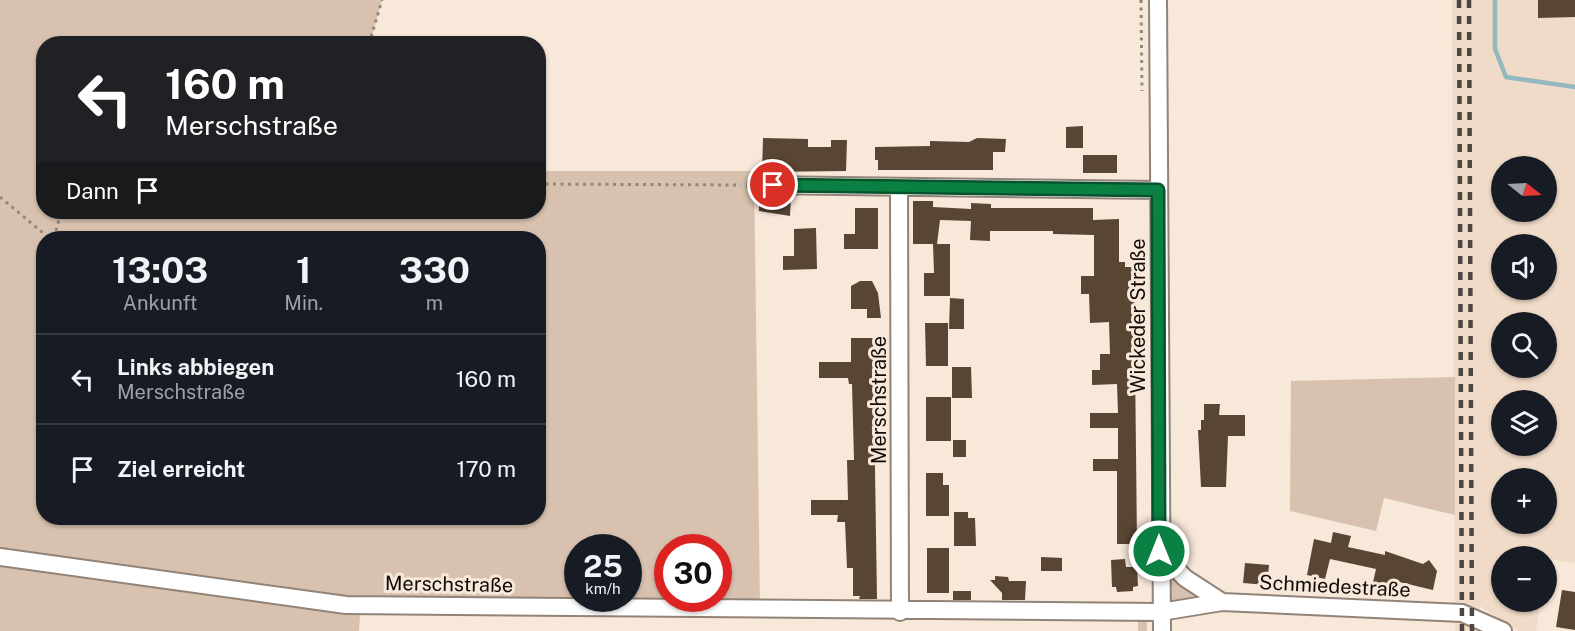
<!DOCTYPE html>
<html lang="de">
<head>
<meta charset="utf-8">
<style>
	:root { --surface:#171b24; --page:#20242c; --text:#f1f3f6; --muted:#9ea1a6; --line:#363941 }
	body { margin:0; font-family:"Public Sans",sans-serif; background:var(--page); color:var(--text); height:100vh; display:flex; flex-direction:column; font-size:22px; white-space:nowrap }
	* { box-sizing:border-box; margin:0 }
	p { font-size:20px; color:var(--muted) }
	.icon { flex:none; width:33px; height:33px; fill:none; stroke:currentColor; stroke-width:2; stroke-linecap:round; stroke-linejoin:round }
	.map { position:relative; flex:1; overflow:hidden }
	.sheet { position:absolute; left:36px; top:231px; width:510px; height:294px; display:flex; flex-direction:column; background:var(--surface); border-radius:24px; box-shadow:0 2px 4px #0004 }
	.sheet>* { flex:none }
	.hud { position:absolute; left:36px; top:36px; width:510px; height:183px; border-radius:24px; box-shadow:0 2px 4px #0004; background:#202124; color:#fff; overflow:hidden }
	.needle { width:39px; rotate:108deg }
	.fabs { position:absolute; left:1491px; top:156px; display:grid; gap:12px }
	.fabs a { display:grid; place-items:center; width:66px; height:66px; border-radius:50%; background:var(--surface); box-shadow:0 2px 4px #0004; font-size:30px }
	.speed { position:absolute; left:564px; top:534px; display:flex; gap:12px; font-size:30px; font-weight:700; text-align:center }
	.speed>* { display:grid; place-content:center; width:78px; height:78px; border-radius:50%; background:var(--surface); box-shadow:0 2px 4px #0004; line-height:1 }
	.speed small { font-size:15px; font-weight:400 }
	.speed .limit { border:9px solid #d22; background:#fff; color:#111 }
	.pin { position:absolute; display:grid; place-items:center; width:51px; height:51px; color:#fff; margin:-26px; border:3px solid #fff; border-radius:50%; box-shadow:0 2px 6px #0007 }
	.me { position:absolute; width:66px; margin:-33px; rotate:0deg; stroke-linejoin:round; filter:drop-shadow(0 0 4px #0008) }
	.turn { display:flex; align-items:center; gap:21px; height:126px; padding:0 30px; font-size:27px }
	.turn .icon { width:78px; height:78px; stroke-width:2.5 }
	.turn b { display:block; font-size:42px; line-height:51px }
	.then { display:flex; align-items:center; height:57px; padding:0 30px; background:#0003; gap:12px; font-size:22px }
	.eta { display:flex; justify-content:space-evenly; align-items:center; height:102px; text-align:center }
	.eta b { font-size:36px; font-weight:700; line-height:42px }
	ul { padding:0; list-style:none }
	li { display:flex; align-items:center; gap:18px; height:90px; padding:0 30px; border-top:2px solid var(--line) }
	li div { flex:1 }
	li b { display:block; font-size:22px }
	li em { font-style:normal }
	.map>svg:first-child { display:block }
	.built { fill:#f0dbc8; fill-rule:evenodd }
	.green { fill:#d8c2af; fill-rule:evenodd }
	.lines { fill:none; stroke-linecap:round; stroke-linejoin:round }
	.stream { stroke:#94b8c0; stroke-width:4.5 }
	.building { fill:#594533 }
	.minor-casing { stroke:#918377; stroke-width:20 }
	.path { stroke:#92877d; stroke-width:3; stroke-dasharray:3 4.5; stroke-linecap:butt }
	.minor { stroke:#fff; stroke-width:16 }
	.rail { stroke:#4e4640; stroke-width:4.5; stroke-dasharray:8 8; stroke-linecap:butt }
	.route-casing { stroke:#07532c; stroke-width:15 }
	.route { stroke:#0b8043; stroke-width:10 }
	.labels { text-anchor:middle; dominant-baseline:central; stroke-width:6; stroke-linejoin:round; paint-order:stroke }
	.street-label { font-size:20px; fill:#100b07; stroke:#f8e8da }
</style>
</head>
<body>
<div class="map">
<svg width="1575" height="631" viewBox="0 0 1575 631">
	<rect width="100%" height="100%" fill="#f8e8da"/>
	<path class="built" d="M 1452,0 L 1575,0 L 1575,563 L 1550,559 L 1547,575 L 1546,556 L 1502,556 L 1502,602 L 1541,602 L 1536,631 L 1518,631 L 1480,606 L 1479,631 L 1455,631 ZM 1502,166 L 1546,166 L 1546,212 L 1502,212 ZM 1502,244 L 1546,244 L 1546,290 L 1502,290 ZM 1502,322 L 1546,322 L 1546,368 L 1502,368 ZM 1502,400 L 1546,400 L 1546,446 L 1502,446 ZM 1502,478 L 1546,478 L 1546,524 L 1502,524 Z"/>
	<path class="green" d="M 0,0 L 382,0 L 370,43 L 44,44 L 44,212 L 538,212 L 539,171 L 754,171 L 760,605 L 1147,605 L 1147,631 L 1138,631 L 1138,620 L 515,613 L 360,615 L 359,631 L 0,631 ZM 44,238 L 538,238 L 538,518 L 44,518 ZM 578,548 L 628,548 L 628,598 L 578,598 ZM 668,548 L 718,548 L 718,598 L 668,598 Z
		M 1455,377 L 1455,515 L 1384,498 L 1376,531 L 1290,511 L 1291,381 Z
		M 1167,567 L 1203,599 L 1172,603 L 1168,598 Z"/>
	<g class="lines">
		<path class="stream" d="M 1495,0 L 1495,49 L 1506,77 L 1575,87"/>
	</g>
	<path class="building" d="M 1538,0 L 1575,0 L 1575,17 L 1538,18 Z
		M 1083,126 L 1083,148 L 1066,148 L 1066,127 Z
		M 763,138 L 808,139 L 808,147 L 831,147 L 831,140 L 847,140 L 846,171 L 762,172 Z
		M 977,138 L 1006,139 L 1005,152 L 993,152 L 993,170 L 878,170 L 878,160 L 875,160 L 875,147 L 930,146 L 930,141 L 969,142 Z
		M 1083,155 L 1117,155 L 1117,173 L 1083,173 Z
		M 759,196 L 791,196 L 790,216 L 759,211 Z
		M 913,201 L 933,201 L 933,207 L 971,209 L 971,203 L 991,204 L 991,208 L 1093,208 L 1093,220 L 1119,219 L 1119,262 L 1125,262 L 1125,267 L 1134,267 L 1137,544 L 1117,544 L 1117,471 L 1093,471 L 1093,459 L 1118,459 L 1118,428 L 1090,428 L 1090,413 L 1118,413 L 1117,384 L 1092,385 L 1092,370 L 1100,370 L 1100,354 L 1110,354 L 1109,322 L 1090,323 L 1089,294 L 1081,294 L 1081,276 L 1094,276 L 1094,235 L 1053,234 L 1053,231 L 990,231 L 990,241 L 970,240 L 971,221 L 940,220 L 937,244 L 950,244 L 950,296 L 924,296 L 924,273 L 934,273 L 933,244 L 913,244 Z
		M 855,208 L 878,208 L 878,249 L 844,249 L 844,234 L 855,234 Z
		M 816,228 L 817,269 L 783,270 L 783,256 L 794,256 L 794,229 Z
		M 860,281 L 872,281 L 878,293 L 881,318 L 867,318 L 867,309 L 851,309 L 851,286 Z
		M 950,298 L 964,299 L 964,329 L 949,329 Z
		M 925,323 L 948,323 L 948,366 L 926,366 Z
		M 851,338 L 873,338 L 877,599 L 859,599 L 860,596 L 853,596 L 853,568 L 847,568 L 845,522 L 837,522 L 838,515 L 811,515 L 811,500 L 848,500 L 847,460 L 854,460 L 852,384 L 849,384 L 848,378 L 819,378 L 819,362 L 851,362 Z
		M 952,367 L 971,367 L 972,398 L 952,398 Z
		M 926,397 L 951,397 L 951,441 L 926,441 Z
		M 1204,404 L 1220,404 L 1219,415 L 1245,415 L 1245,436 L 1228,436 L 1226,487 L 1201,487 L 1198,430 L 1201,430 L 1201,420 L 1204,420 Z
		M 953,440 L 966,440 L 966,457 L 953,457 Z
		M 926,473 L 943,473 L 943,485 L 949,485 L 949,516 L 926,516 Z
		M 954,512 L 968,512 L 968,518 L 975,518 L 976,546 L 954,546 Z
		M 1333,532 L 1351,536 L 1348,547 L 1385,555 L 1385,551 L 1423,564 L 1429,560 L 1437,571 L 1433,590 L 1395,581 L 1393,592 L 1372,587 L 1376,569 L 1330,559 L 1325,579 L 1307,575 L 1314,539 L 1331,543 Z
		M 927,548 L 949,548 L 949,593 L 927,593 Z
		M 1041,557 L 1062,558 L 1062,571 L 1041,571 Z
		M 1125,559 L 1126,567 L 1137,567 L 1138,586 L 1133,587 L 1133,591 L 1117,592 L 1116,587 L 1112,587 L 1111,560 Z
		M 1245,563 L 1269,565 L 1267,585 L 1243,583 Z
		M 995,576 L 1008,577 L 1009,581 L 1026,581 L 1025,600 L 1002,600 L 1002,593 L 990,580 L 995,580 Z
		M 1562,590 L 1575,592 L 1575,630 L 1556,627 Z
		M 953,591 L 971,591 L 971,600 L 953,600 Z"/>
	<g class="lines">
		<defs>
			<path id="minor" d="M 1158,0 L 1162,631
				M 756,185 L 1158,190
				M 899,188 L 900,612
				M 1159,551 L 1185,578 L 1222,602
				M 0,557 L 346,605 L 1161,612 L 1222,602 L 1462,613 L 1503,631"/>
		</defs>
		<use href="#minor" class="minor-casing"/>
		<path class="path" d="M 1141,0 L 1142,91
			M 369,44 L 382,0
			M 538,184 L 741,185
			M 0,197 L 49,238
			M 54,238 L 61,212"/>
		<use href="#minor" class="minor"/>
		<path class="rail" d="M 1459,0 L 1462,631
			M 1469,0 L 1472,631"/>
	</g>
	<g class="lines">
		<defs>
			<path id="route" d="M 773,185 L 1158,190 L 1159,551"/>
		</defs>
		<use href="#route" class="route-casing"/>
		<use href="#route" class="route"/>
	</g>
	<g class="labels">
		<g class="street-label">
			<text transform="translate(1138 316) rotate(-90)">Wickeder Straße</text>
			<text transform="translate(879 400) rotate(-90)">Merschstraße</text>
			<text transform="translate(449 584) rotate(1)">Merschstraße</text>
			<text transform="translate(1335 586) rotate(3)">Schmiedestraße</text>
		</g>
	</g>
</svg>
<div class="fabs">
<a><svg class="needle" viewBox="-14 -14 28 28"><path d="M0-13l5 13h-10z" fill="#e53935"/><path d="M0 13l5-13h-10z" fill="#9ea1a6"/></svg></a>
<a><svg class="icon" aria-label="sound" viewBox="0 0 24 24"><path d="M4 9h4l5-4v14l-5-4H4zM17 9q2 3 0 6"/></svg></a>
<a><svg class="icon" aria-label="search" viewBox="0 0 24 24"><circle cx="10" cy="10" r="6"/><path d="M15 15l6 6"/></svg></a>
<a><svg class="icon" aria-label="layers" viewBox="0 0 24 24"><path d="M12 4l9 5-9 5-9-5zM3 14l9 5 9-5"/></svg></a>
<a>+</a>
<a>−</a>
</div>
<div class="speed"><div>25<small>km/h</small></div><div class="limit">30</div></div>
<div class="pin" style="left:773px;top:185px;background:#d93025"><svg class="icon" aria-label="arrive" viewBox="0 0 24 24"><path d="M6 21V4h12l-3 4 3 4H6"/></svg></div>
<svg class="me" style="left:1159px;top:551px" viewBox="-20 -20 40 40"><circle r="17" fill="#0b8043" stroke="#fff" stroke-width="3"/><path d="M0-11L8 9 0 5-8 9z" fill="#fff"/></svg>
<div class="hud">
<div class="turn"><svg class="icon" aria-label="left" viewBox="0 0 24 24"><path d="M17 20v-9H6M10 6l-5 5 5 5"/></svg><div><b>160 m</b>Merschstraße</div></div>
<div class="then">Dann<svg class="icon" aria-label="arrive" viewBox="0 0 24 24"><path d="M6 21V4h12l-3 4 3 4H6"/></svg></div>
</div>
<section class="sheet">
<div class="eta">
<div><b>13:03</b><p>Ankunft</p></div>
<div><b>1</b><p>Min.</p></div>
<div><b>330</b><p>m</p></div>
</div>
<ul>
<li><svg class="icon" aria-label="left" viewBox="0 0 24 24"><path d="M17 20v-9H6M10 6l-5 5 5 5"/></svg><div><b>Links abbiegen</b><p>Merschstraße</p></div><em>160 m</em></li>
<li><svg class="icon" aria-label="arrive" viewBox="0 0 24 24"><path d="M6 21V4h12l-3 4 3 4H6"/></svg><div><b>Ziel erreicht</b></div><em>170 m</em></li>
</ul>
</section>
</div>
</body>
</html>
